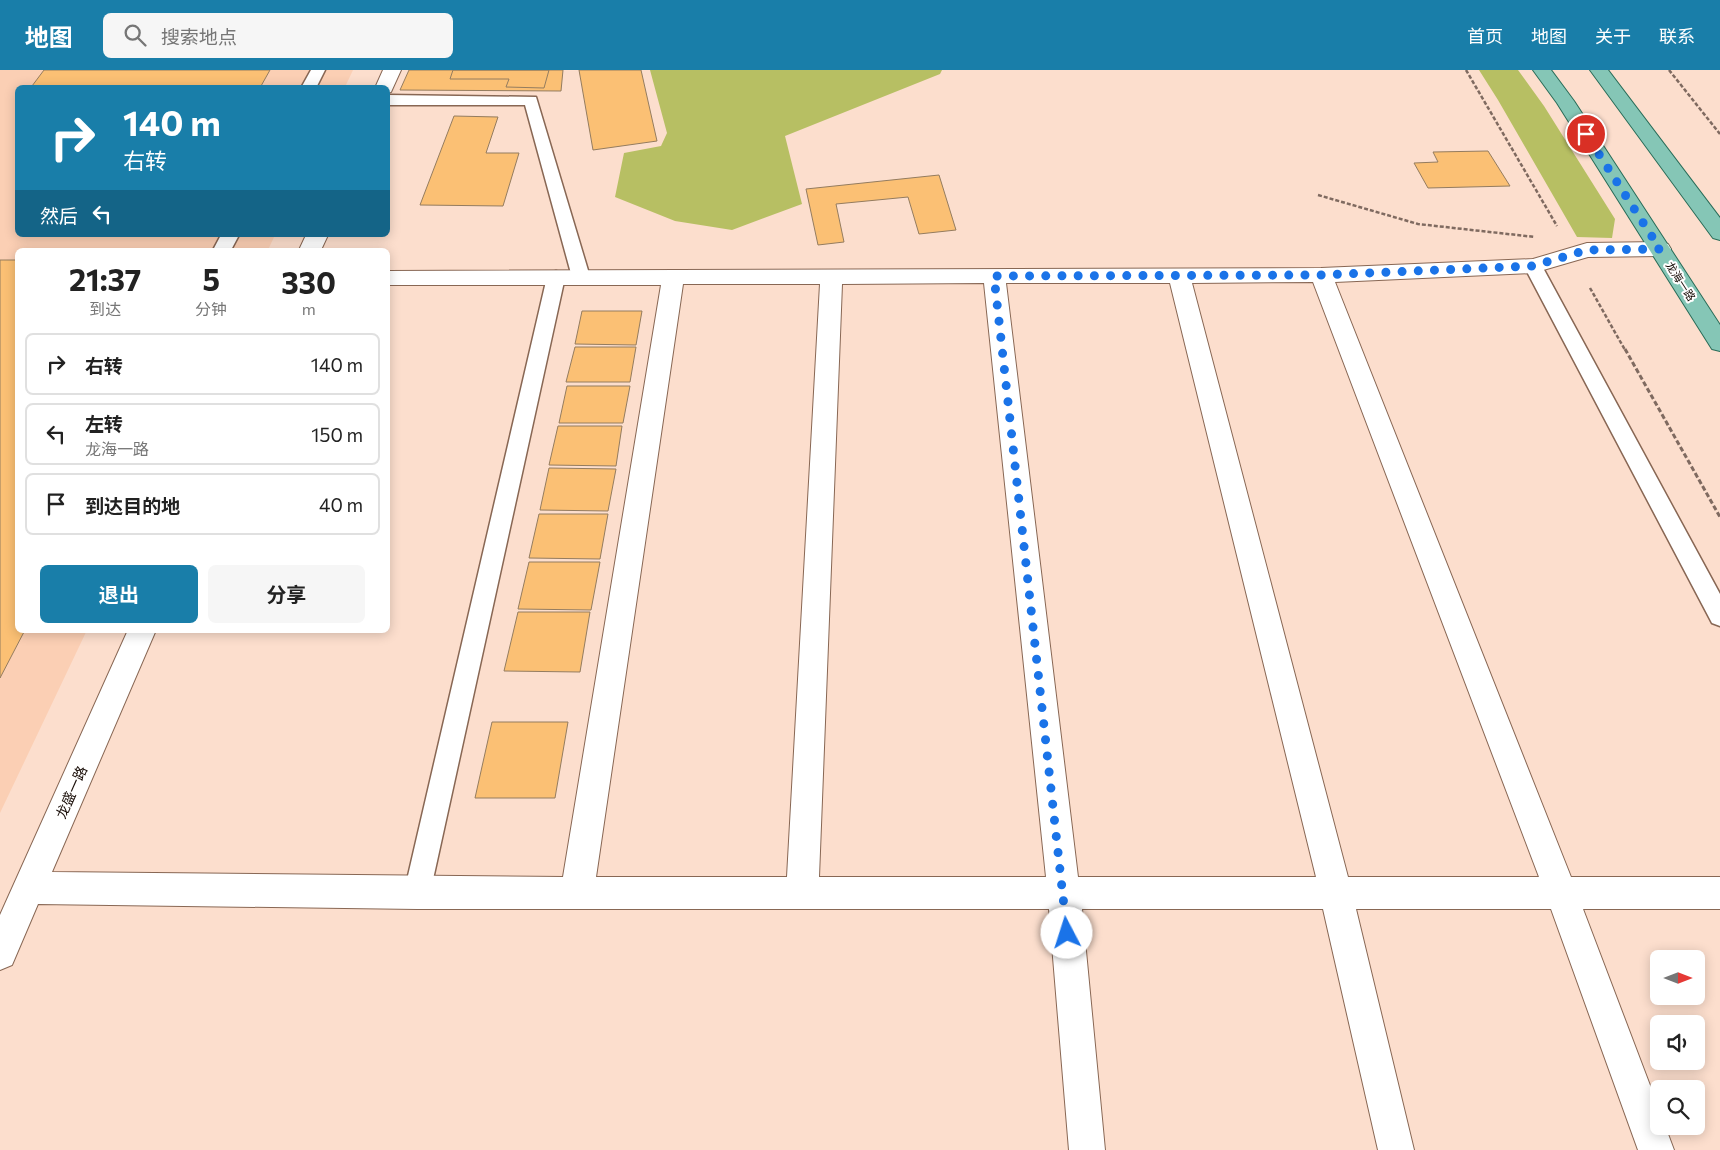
<!DOCTYPE html>
<html lang="zh">
<head>
<meta charset="utf-8">
<style>
	:root { --surface:#fff; --page:#f6f6f6; --text:#222; --muted:#767676; --line:#e0e0e0; --accent:#197ea9 }
	body { margin:0; font-family:Commissioner,"Noto Sans SC",sans-serif; background:var(--page); color:var(--text); height:100vh; display:flex; flex-direction:column; font-size:19px; white-space:nowrap }
	* { box-sizing:border-box; margin:0 }
	p { font-size:16px; color:var(--muted) }
	.icon { flex:none; width:28px; height:28px; fill:none; stroke:currentColor; stroke-width:2; stroke-linecap:round; stroke-linejoin:round }
	.map { position:relative; flex:1; overflow:hidden }
	.sheet { position:absolute; left:15px; top:178px; width:375px; height:385px; display:flex; flex-direction:column; background:var(--surface); border-radius:8px; box-shadow:0 2px 12px #0003 }
	.sheet>* { flex:none }
	.top-card { position:absolute; left:15px; top:15px; width:375px; height:152px; border-radius:8px; box-shadow:0 2px 12px #0003; background:#197ea9; color:#fff; overflow:hidden }
	.needle { width:32px; rotate:90deg }
	.fabs { position:absolute; left:1650px; top:880px; display:grid; gap:10px }
	.fabs a { display:grid; place-items:center; width:55px; height:55px; border-radius:8px; background:var(--surface); box-shadow:0 2px 12px #0003; font-size:25px }
	.pin { position:absolute; display:grid; place-items:center; width:42px; height:42px; color:#fff; margin:-21px; border:2px solid #fff; border-radius:50%; box-shadow:0 1px 5px #0007 }
	.me { position:absolute; width:55px; margin:-28px; rotate:355deg; stroke-linejoin:round; filter:drop-shadow(0 0 4px #0008) }
	.turn { display:flex; align-items:center; gap:18px; height:105px; padding:0 25px; font-size:22px }
	.turn .icon { width:65px; height:65px; stroke-width:2.5 }
	.turn b { display:block; font-size:35px; line-height:42px }
	.then { display:flex; align-items:center; height:48px; padding:0 25px; background:#0003; gap:10px; font-size:19px }
	.eta { display:flex; justify-content:space-evenly; align-items:center; height:85px; text-align:center }
	.eta b { font-size:30px; font-weight:700; line-height:35px }
	.primary-button { display:flex; gap:10px; margin-top:auto; padding:10px 25px }
	.primary-button a { flex:1; height:58px; border-radius:8px; background:var(--accent); color:#fff; font-size:20px; font-weight:700; line-height:58px; text-align:center }
	.primary-button a+a { background:var(--page); color:var(--text) }
	ul { padding:0; list-style:none }
	li { display:flex; align-items:center; gap:15px; height:62px; margin:0 10px 8px; padding:0 15px; border:2px solid var(--line); border-radius:8px }
	li div { flex:1 }
	li b { display:block; font-size:19px }
	li em { font-style:normal }
	header { display:flex; align-items:center; gap:30px; box-sizing:border-box; height:70px; padding:0 25px; background:var(--accent); color:#fff }
	header strong { font-size:24px }
	nav { display:flex; gap:28px; margin-inline-start:auto; font-size:18px }
	.search { width:350px; height:45px; background:var(--page); display:flex; align-items:center; gap:12px; box-sizing:border-box; padding:0 18px; border-radius:8px; color:var(--muted); font-size:19px }
	.map>svg:first-child { display:block }
	.built { fill:#fbcfb4 }
	.forest { fill:#b7bf63 }
	.building { fill:#fbc074; stroke:#947c5f }
	.lines { fill:none; stroke-linecap:round; stroke-linejoin:round }
	.service-casing { stroke:#886754; stroke-width:3 }
	.minor-casing { stroke:#886754; stroke-width:2 }
	.primary-casing { stroke:#296c58; stroke-width:2 }
	.path-far1 { stroke:#7f6a60; stroke-width:2.5; stroke-dasharray:4 2; stroke-linecap:butt }
	.path { stroke:#7f6a60; stroke-width:3; stroke-dasharray:5 2.5; stroke-linecap:butt }
	.service { fill:#fff; fill-rule:evenodd }
	.minor { fill:#fff; fill-rule:evenodd }
	.primary { fill:#85c6b6; fill-rule:evenodd }
	.route { stroke:#1a73e8; stroke-width:9; stroke-dasharray:0 16.2 }
	.labels { text-anchor:middle; dominant-baseline:central; stroke-width:4; stroke-linejoin:round; paint-order:stroke }
	.far-street-label { font-size:11px; fill:#170b05; stroke:#fff }
	.street-label { font-size:14px; fill:#170b05; stroke:#fff }
</style>
</head>
<body>
<header>
<strong>地图</strong>
<div class="search"><svg class="icon" aria-label="search" viewBox="0 0 24 24"><circle cx="10" cy="10" r="6"/><path d="M15 15l6 6"/></svg>搜索地点</div>
<nav><a>首页</a><a>地图</a><a>关于</a><a>联系</a></nav>
</header>
<div class="map">
<svg width="1720" height="1080" viewBox="0 0 1720 1080">
	<rect width="100%" height="100%" fill="#fcdecd"/>
	<path class="built" d="M 0,0 L 353,0 L 345,17 L 18,18 L 18,165 L 275,165 L 268,180 L 18,180 L 18,560 L 87,560 L 0,743 Z"/>
	<path class="forest" d="M 650,0 L 942,0 L 940,4 L 785,66 L 802,134 L 732,160 L 675,151 L 615,127 L 624,83 L 661,76 L 667,63 Z
		M 1479,0 L 1518,0 L 1544,36 L 1615,149 L 1612,168 L 1577,167 L 1498,30 Z"/>
	<path class="building" d="M 44,0 L 270,0 L 261,16 L 32,16 Z
		M 409,0 L 563,0 L 561,21 L 400,20 Z
		M 453,0 L 549,0 L 544,18 L 506,17 L 509,9 L 450,9 Z
		M 579,0 L 641,0 L 657,71 L 593,80 Z
		M 454,46 L 498,47 L 486,83 L 519,83 L 503,136 L 420,135 Z
		M 1488,81 L 1510,116 L 1428,118 L 1414,93 L 1438,92 L 1433,82 Z
		M 939,105 L 956,160 L 919,164 L 908,127 L 836,134 L 844,172 L 818,175 L 806,119 Z
		M 0,190 L 18,190 L 18,560 L 25,560 L 0,608 Z
		M 582,241 L 642,241 L 636,275 L 575,274 Z
		M 575,277 L 636,277 L 630,312 L 566,312 Z
		M 567,316 L 630,316 L 623,353 L 559,353 Z
		M 558,356 L 622,356 L 616,396 L 549,395 Z
		M 549,398 L 616,399 L 608,441 L 540,440 Z
		M 539,444 L 608,444 L 600,489 L 529,488 Z
		M 529,492 L 600,492 L 591,540 L 518,539 Z
		M 518,542 L 590,542 L 580,602 L 504,601 Z
		M 492,652 L 568,652 L 555,728 L 475,728 Z"/>
	<g class="lines">
		<defs>
			<path id="service" d="M 311,0 L 325,0 L 316,18 L 301,18 Z
				M 388,25 L 536,27 L 590,207 L 587,211 L 581,213 L 575,211 L 572,207 L 525,35 L 388,35 Z
				M 221,165 L 239,165 L 231,180 L 213,180 Z
				M 1533,190 L 1539,192 L 1542,196 L 1720,524 L 1720,556 L 1712,553 L 1524,196 L 1527,192 Z
				M 556,201 L 562,203 L 565,207 L 430,823 L 426,832 L 417,836 L 408,832 L 404,823 L 547,207 L 550,203 Z"/>
			<path id="minor" d="M 383,0 L 401,0 L 391,22 L 388,23 L 388,18 L 375,18 Z
				M 306,165 L 328,165 L 321,180 L 299,180 Z
				M 1660,172 L 1668,174 L 1671,179 L 1668,184 L 1660,186 L 1588,187 L 1533,203 L 1335,212 L 1571,807 L 1720,807 L 1720,839 L 1583,839 L 1659,1039 L 1659,1056 L 1665,1056 L 1674,1080 L 1638,1080 L 1551,839 L 1356,839 L 1414,1080 L 1378,1080 L 1323,839 L 1082,839 L 1105,1080 L 1069,1080 L 1049,839 L 417,839 L 38,834 L 12,895 L 0,900 L 0,845 L 128,560 L 156,560 L 52,802 L 563,807 L 661,215 L 388,215 L 388,201 L 1321,198 L 1533,189 L 1587,173 ZM 1313,212 L 1539,807 L 1348,807 L 1192,213 ZM 984,213 L 1046,807 L 819,807 L 842,214 ZM 1006,213 L 1170,213 L 1316,807 L 1078,807 ZM 683,214 L 820,214 L 787,807 L 596,807 Z"/>
			<path id="primary" d="M 1533,0 L 1551,0 L 1574,31 L 1720,255 L 1720,281 L 1712,279 L 1557,33 Z
				M 1590,0 L 1608,0 L 1720,148 L 1720,170 L 1713,168 Z"/>
		</defs>
		<use href="#service" class="service-casing"/>
		<use href="#minor" class="minor-casing"/>
		<use href="#primary" class="primary-casing"/>
		<path class="path-far1" d="M 1466,0 L 1557,156
			M 1669,0 L 1720,64
			M 1318,125 L 1418,154 L 1535,167
			M 1590,218 L 1625,280"/>
		<path class="path" d="M 1625,279 L 1720,447"/>
		<use href="#service" class="service"/>
		<use href="#minor" class="minor"/>
		<use href="#primary" class="primary"/>
	</g>
	<g class="lines">
		<path class="route" d="M 1067,863 L 994,206 L 1321,205 L 1533,196 L 1587,180 L 1660,179 L 1586,64"/>
	</g>
	<g class="labels">
		<g class="far-street-label">
			<text transform="translate(1681 211) rotate(57)">龙海一路</text>
		</g>
		<g class="street-label">
			<text transform="translate(71 722) rotate(-66)">龙盛一路</text>
		</g>
	</g>
</svg>
<div class="fabs">
<a><svg class="needle" viewBox="-14 -14 28 28"><path d="M0-13l5 13h-10z" fill="#e53935"/><path d="M0 13l5-13h-10z" fill="#767676"/></svg></a>
<a><svg class="icon" aria-label="sound" viewBox="0 0 24 24"><path d="M4 9h4l5-4v14l-5-4H4zM17 9q2 3 0 6"/></svg></a>
<a><svg class="icon" aria-label="search" viewBox="0 0 24 24"><circle cx="10" cy="10" r="6"/><path d="M15 15l6 6"/></svg></a>
</div>
<div class="pin" style="left:1586px;top:64px;background:#d93025"><svg class="icon" aria-label="arrive" viewBox="0 0 24 24"><path d="M6 21V4h12l-3 4 3 4H6"/></svg></div>
<svg class="me" style="left:1067px;top:863px" viewBox="-20 -20 40 40"><circle r="19" fill="#fff"/><path d="M0-13L10 11 0 6-10 11z" fill="#1a73e8"/></svg>
<div class="top-card">
<div class="turn"><svg class="icon" aria-label="right" viewBox="0 0 24 24"><path d="M7 20v-9h11M14 6l5 5-5 5"/></svg><div><b>140 m</b>右转</div></div>
<div class="then">然后<svg class="icon" aria-label="left" viewBox="0 0 24 24"><path d="M17 20v-9H6M10 6l-5 5 5 5"/></svg></div>
</div>
<section class="sheet">
<div class="eta">
<div><b>21:37</b><p>到达</p></div>
<div><b>5</b><p>分钟</p></div>
<div><b>330</b><p>m</p></div>
</div>
<ul>
<li><svg class="icon" aria-label="right" viewBox="0 0 24 24"><path d="M7 20v-9h11M14 6l5 5-5 5"/></svg><div><b>右转</b></div><em>140 m</em></li>
<li><svg class="icon" aria-label="left" viewBox="0 0 24 24"><path d="M17 20v-9H6M10 6l-5 5 5 5"/></svg><div><b>左转</b><p>龙海一路</p></div><em>150 m</em></li>
<li><svg class="icon" aria-label="arrive" viewBox="0 0 24 24"><path d="M6 21V4h12l-3 4 3 4H6"/></svg><div><b>到达目的地</b></div><em>40 m</em></li>
</ul>
<div class="primary-button"><a>退出</a><a>分享</a></div>
</section>
</div>
</body>
</html>
